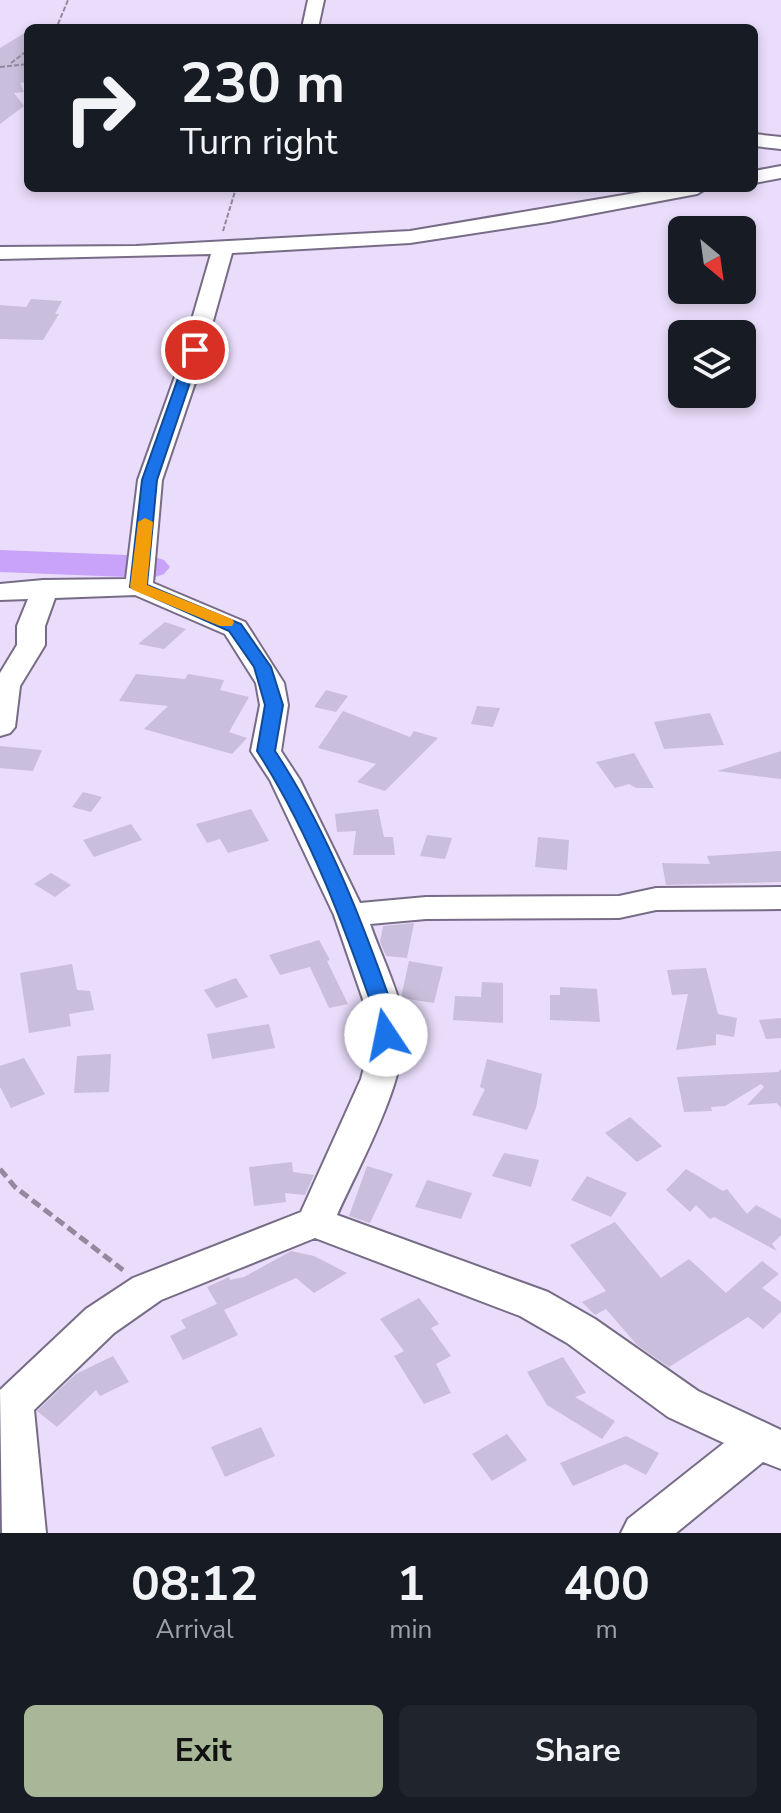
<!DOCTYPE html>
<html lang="en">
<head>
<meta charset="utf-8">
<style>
	:root { --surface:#171b24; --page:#20242c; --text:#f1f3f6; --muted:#9ea1a6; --accent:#a7b798 }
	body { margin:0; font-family:"Nunito Sans",sans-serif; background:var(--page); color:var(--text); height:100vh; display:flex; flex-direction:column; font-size:30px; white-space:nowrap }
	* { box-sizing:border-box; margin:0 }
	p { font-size:26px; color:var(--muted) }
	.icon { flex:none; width:44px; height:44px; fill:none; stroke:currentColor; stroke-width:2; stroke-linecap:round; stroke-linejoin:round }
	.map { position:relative; height:1533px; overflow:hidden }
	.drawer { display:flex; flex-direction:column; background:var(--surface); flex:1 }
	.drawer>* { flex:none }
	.guide { position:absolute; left:24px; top:24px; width:734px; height:168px; border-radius:12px; box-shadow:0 4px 12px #0003; background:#171b24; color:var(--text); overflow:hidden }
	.needle { width:52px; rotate:151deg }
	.controls { position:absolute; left:668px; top:216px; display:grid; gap:16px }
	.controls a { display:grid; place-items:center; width:88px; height:88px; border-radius:12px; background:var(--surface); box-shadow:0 4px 12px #0003; font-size:40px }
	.pin { position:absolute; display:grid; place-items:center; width:68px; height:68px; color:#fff; margin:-34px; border:4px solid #fff; border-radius:50%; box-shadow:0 2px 8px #0007 }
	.me { position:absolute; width:88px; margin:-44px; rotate:349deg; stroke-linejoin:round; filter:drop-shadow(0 0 6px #0008) }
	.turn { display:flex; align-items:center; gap:28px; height:168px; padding:0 24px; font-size:36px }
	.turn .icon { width:104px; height:104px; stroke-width:2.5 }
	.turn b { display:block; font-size:56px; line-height:68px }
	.eta { display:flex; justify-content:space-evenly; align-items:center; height:136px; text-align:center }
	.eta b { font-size:48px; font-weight:700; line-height:56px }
	.button { display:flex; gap:16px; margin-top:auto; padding:16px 24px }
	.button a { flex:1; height:92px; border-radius:12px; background:var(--accent); color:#111; font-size:32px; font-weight:700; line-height:92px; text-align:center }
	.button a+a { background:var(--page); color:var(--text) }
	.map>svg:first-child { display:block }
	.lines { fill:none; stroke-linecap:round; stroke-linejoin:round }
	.river { fill:#c9a2fa; fill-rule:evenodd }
	.building { fill:#c9bedb }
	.minor-casing { stroke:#776c86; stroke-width:4 }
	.path-far1 { stroke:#92899f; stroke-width:2; stroke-dasharray:5 2; stroke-linecap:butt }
	.path { stroke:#92899f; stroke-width:5; stroke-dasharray:10 5; stroke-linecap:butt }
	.minor { fill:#fff; fill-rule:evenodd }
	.route { fill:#1a73e8; stroke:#114b97; stroke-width:2 }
	.slow { fill:#f59e0b }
</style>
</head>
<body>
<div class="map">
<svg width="781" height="1533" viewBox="0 0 781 1533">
	<rect width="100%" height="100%" fill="#e9ddfb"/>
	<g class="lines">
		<path class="river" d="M 0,550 L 152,556 L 164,560 L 170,567 L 164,574 L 152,578 L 0,572 Z"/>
	</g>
	<path class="building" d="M 28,31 L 28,82 L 20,83 L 24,92 L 14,93 L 24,106 L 0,124 L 0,48 Z
		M 31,299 L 62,301 L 55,314 L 59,314 L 43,340 L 0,339 L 0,305 L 26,307 Z
		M 165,622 L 186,629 L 164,649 L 138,644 Z
		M 136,674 L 185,679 L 188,674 L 224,680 L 220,690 L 249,697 L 229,732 L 247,738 L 232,754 L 144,729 L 168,706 L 119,701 Z
		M 326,690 L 348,696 L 336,712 L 314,707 Z
		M 477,706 L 500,708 L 493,727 L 471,724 Z
		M 343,711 L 410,737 L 414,731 L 438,738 L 385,791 L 357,782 L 376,764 L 318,748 Z
		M 710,713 L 724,745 L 664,749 L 654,722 Z
		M 0,746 L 42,750 L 33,771 L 0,768 Z
		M 781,751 L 781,779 L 717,771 Z
		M 634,753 L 654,788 L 636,788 L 629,784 L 615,788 L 596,762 Z
		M 83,792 L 102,797 L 91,812 L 72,807 Z
		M 251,809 L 269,841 L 228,853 L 220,839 L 207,843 L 196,824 Z
		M 378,809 L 384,837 L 393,837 L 395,855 L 353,855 L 356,831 L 337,832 L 335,814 Z
		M 131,824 L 142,840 L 94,857 L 83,840 Z
		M 427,835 L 452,838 L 445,859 L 420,856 Z
		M 538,837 L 569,840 L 567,870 L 535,867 Z
		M 781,851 L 781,882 L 666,885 L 662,863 L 710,864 L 707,856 Z
		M 51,873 L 71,885 L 55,897 L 34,884 Z
		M 414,923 L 407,958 L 386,956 L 380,942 L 383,926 Z
		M 319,940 L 330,960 L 327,961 L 348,1004 L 329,1008 L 310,967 L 280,975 L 269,955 Z
		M 409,961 L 443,967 L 434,1003 L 401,998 Z
		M 72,964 L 77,990 L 90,991 L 94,1010 L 69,1014 L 71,1026 L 29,1033 L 20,973 Z
		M 706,968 L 718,1014 L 737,1018 L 734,1037 L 716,1034 L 716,1045 L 676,1050 L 688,994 L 672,995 L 667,970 Z
		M 236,978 L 248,997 L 216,1008 L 204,990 Z
		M 482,982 L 503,983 L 503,1023 L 453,1020 L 455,996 L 481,997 Z
		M 560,987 L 597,989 L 600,1022 L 550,1020 L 550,995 L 560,995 Z
		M 781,1018 L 781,1038 L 766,1039 L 759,1020 Z
		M 269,1024 L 275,1048 L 212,1059 L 207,1034 Z
		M 111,1054 L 109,1092 L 74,1093 L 77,1056 Z
		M 24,1058 L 45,1094 L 11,1108 L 0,1087 L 0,1066 Z
		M 487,1059 L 542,1074 L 536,1108 L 527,1130 L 472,1115 L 485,1089 L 480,1087 Z
		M 781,1069 L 781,1108 L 777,1103 L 747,1105 L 764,1087 L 761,1084 L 725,1106 L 711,1107 L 712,1111 L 684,1112 L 677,1077 L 778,1072 Z
		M 630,1117 L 662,1146 L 637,1162 L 605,1133 Z
		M 504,1153 L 539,1160 L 531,1187 L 492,1176 Z
		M 292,1162 L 293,1172 L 314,1175 L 305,1195 L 285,1193 L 286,1202 L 254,1206 L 249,1167 Z
		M 367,1166 L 393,1174 L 370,1223 L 349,1216 Z
		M 686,1169 L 723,1191 L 727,1189 L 747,1214 L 756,1205 L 781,1219 L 781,1235 L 772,1244 L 777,1251 L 714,1217 L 710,1219 L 696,1205 L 690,1212 L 666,1190 Z
		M 587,1176 L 627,1193 L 611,1217 L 571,1200 Z
		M 427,1180 L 472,1193 L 461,1219 L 415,1207 Z
		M 615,1222 L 661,1278 L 689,1259 L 726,1293 L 762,1261 L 779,1274 L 762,1288 L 781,1302 L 781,1312 L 763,1329 L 748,1317 L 669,1367 L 637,1345 L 606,1309 L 595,1315 L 582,1302 L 606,1291 L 570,1245 Z
		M 291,1251 L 314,1256 L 347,1273 L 314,1293 L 296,1278 L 224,1310 L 238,1335 L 183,1360 L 170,1336 L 186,1328 L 181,1320 L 217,1304 L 207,1287 L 229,1277 L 230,1280 L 244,1277 Z
		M 419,1298 L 439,1324 L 431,1328 L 451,1356 L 436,1364 L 451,1393 L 424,1404 L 394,1356 L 404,1351 L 380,1319 Z
		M 113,1356 L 129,1382 L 100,1396 L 96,1390 L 57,1427 L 37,1411 L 76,1374 Z
		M 563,1357 L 586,1393 L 575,1397 L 615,1421 L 602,1439 L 547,1405 L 527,1372 Z
		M 261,1427 L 275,1456 L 225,1477 L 211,1447 Z
		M 507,1434 L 527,1460 L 492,1481 L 472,1454 Z
		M 626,1436 L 659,1453 L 646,1475 L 625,1464 L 573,1486 L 560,1463 Z"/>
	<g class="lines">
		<defs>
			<path id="minor" d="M 308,0 L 324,0 L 318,28 L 302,28 Z
				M 754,134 L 781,137 L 781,149 L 754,146 Z
				M 781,166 L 781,178 L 754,183 L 754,171 Z
				M 665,188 L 707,188 L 697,194 L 548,222 L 410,243 L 232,253 L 199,371 L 162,480 L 153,583 L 245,622 L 249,628 L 284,683 L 288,705 L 281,751 L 300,780 L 360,903 L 426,897 L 619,896 L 656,888 L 781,887 L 781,909 L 656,910 L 619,918 L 426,919 L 370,924 C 380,953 398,989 403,1017 C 412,1073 360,1163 337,1215 L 548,1292 L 595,1319 L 698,1391 L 781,1430 L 781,1469 L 763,1462 L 676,1533 L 621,1533 L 628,1519 L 724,1443 L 668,1417 L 567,1343 L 520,1316 L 315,1238 L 161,1300 L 114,1333 L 34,1410 L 46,1533 L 2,1533 L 0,1390 L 86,1309 L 133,1278 L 301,1212 L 361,1079 L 368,1052 L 369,1017 L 334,915 L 270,780 L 251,751 L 260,705 L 256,683 L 225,634 L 135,595 L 55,598 L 45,626 L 45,645 L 20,686 L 15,727 L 10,733 L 0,736 L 0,673 L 17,645 L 17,626 L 28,599 L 0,600 L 0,584 L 43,580 L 126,579 L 138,480 L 177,371 L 211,254 L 0,259 L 0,247 L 136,246 L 410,231 Z"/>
		</defs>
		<use href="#minor" class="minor-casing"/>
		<path class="path-far1" d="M 64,28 L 58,24 L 68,0
			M 11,63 L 28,50
			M 0,67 L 28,64
			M 223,231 L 236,188"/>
		<path class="path" d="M 0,1169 L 15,1187 L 123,1270"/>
		<use href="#minor" class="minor"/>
	</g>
	<path class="route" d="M 195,346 L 201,350 L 157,480 L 147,585 L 241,624 L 271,667 L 283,705 L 275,751 C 329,833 364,926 396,1017 L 397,1035 L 394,1040 L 379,1040 L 376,1017 C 344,926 310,833 257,751 L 265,705 L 254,667 L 229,631 L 130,587 L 142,480 L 188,350 Z"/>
	<path class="slow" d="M 145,518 L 153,522 L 147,585 L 232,619 L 234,622 L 232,626 L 220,626 L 133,590 L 130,587 L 138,522 Z"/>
</svg>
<div class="controls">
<a><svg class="needle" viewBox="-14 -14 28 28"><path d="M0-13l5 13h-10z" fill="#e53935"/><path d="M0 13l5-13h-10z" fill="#9ea1a6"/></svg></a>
<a><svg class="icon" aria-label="layers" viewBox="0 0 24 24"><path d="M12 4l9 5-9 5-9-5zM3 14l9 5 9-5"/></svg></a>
</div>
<div class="pin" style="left:195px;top:350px;background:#d93025"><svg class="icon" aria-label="arrive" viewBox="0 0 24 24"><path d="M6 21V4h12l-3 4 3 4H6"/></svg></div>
<svg class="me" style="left:386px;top:1035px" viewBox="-20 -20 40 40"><circle r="19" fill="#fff"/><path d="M0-13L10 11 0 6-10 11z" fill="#1a73e8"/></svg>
<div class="guide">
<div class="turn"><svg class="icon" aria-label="right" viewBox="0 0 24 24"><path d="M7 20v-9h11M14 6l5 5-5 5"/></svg><div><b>230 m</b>Turn right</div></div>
</div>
</div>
<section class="drawer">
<div class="eta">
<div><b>08:12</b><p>Arrival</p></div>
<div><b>1</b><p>min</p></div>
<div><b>400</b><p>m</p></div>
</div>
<div class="button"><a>Exit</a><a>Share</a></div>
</section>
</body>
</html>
